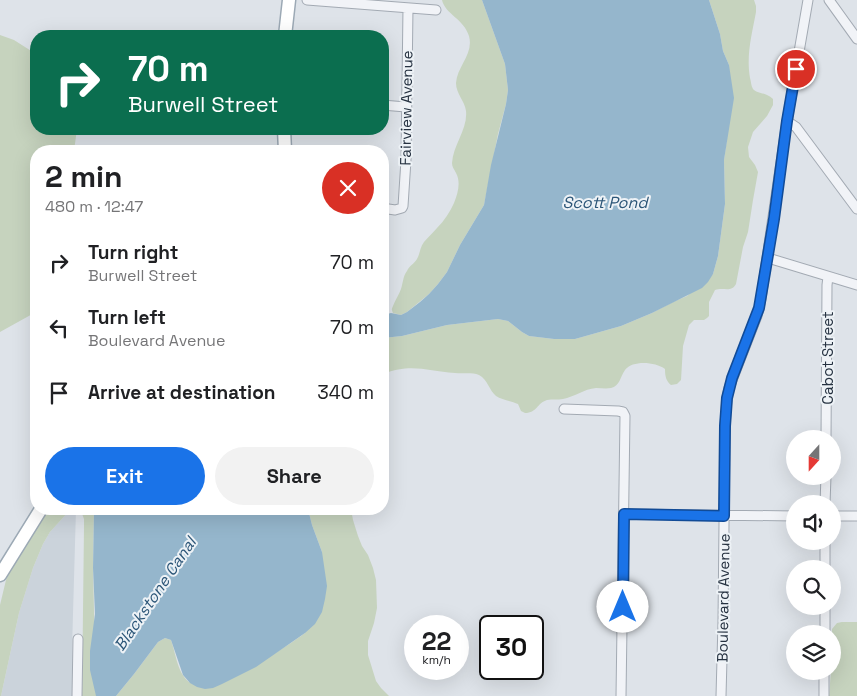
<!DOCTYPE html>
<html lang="en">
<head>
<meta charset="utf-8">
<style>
	:root { --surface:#fff; --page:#f2f2f2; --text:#202124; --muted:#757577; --accent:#1a73e8 }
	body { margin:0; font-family:"Space Grotesk",sans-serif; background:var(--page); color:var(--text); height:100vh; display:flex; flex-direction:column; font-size:19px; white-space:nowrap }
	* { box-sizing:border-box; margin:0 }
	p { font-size:16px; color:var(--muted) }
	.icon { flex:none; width:28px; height:28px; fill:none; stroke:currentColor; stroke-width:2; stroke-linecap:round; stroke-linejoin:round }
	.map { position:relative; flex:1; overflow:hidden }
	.panel { position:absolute; left:30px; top:145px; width:359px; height:370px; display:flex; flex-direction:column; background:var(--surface); border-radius:20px; box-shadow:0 5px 20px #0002 }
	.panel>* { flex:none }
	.guide { position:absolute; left:30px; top:30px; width:359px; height:105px; border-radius:20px; box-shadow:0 5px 20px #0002; background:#0b6e4f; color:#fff; overflow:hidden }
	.needle { width:32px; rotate:201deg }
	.controls { position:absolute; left:786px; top:430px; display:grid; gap:10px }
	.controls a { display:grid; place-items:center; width:55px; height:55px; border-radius:50%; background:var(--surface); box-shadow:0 5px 20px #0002; font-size:25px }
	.speed { position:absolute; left:404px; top:615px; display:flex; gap:10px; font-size:25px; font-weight:700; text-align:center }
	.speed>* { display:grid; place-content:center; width:65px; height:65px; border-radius:50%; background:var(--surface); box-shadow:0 5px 20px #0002; line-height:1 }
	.speed small { font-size:12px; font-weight:400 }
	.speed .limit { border:2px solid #111; border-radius:8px; background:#fff; color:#111 }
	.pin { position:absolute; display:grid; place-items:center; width:42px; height:42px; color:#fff; margin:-21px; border:2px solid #fff; border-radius:50%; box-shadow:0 1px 5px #0007 }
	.me { position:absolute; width:55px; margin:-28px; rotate:0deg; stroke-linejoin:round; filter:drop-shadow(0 0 4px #0008) }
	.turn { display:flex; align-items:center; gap:18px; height:105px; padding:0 15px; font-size:22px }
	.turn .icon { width:65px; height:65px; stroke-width:2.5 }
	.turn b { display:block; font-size:35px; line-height:42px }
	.round { display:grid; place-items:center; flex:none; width:52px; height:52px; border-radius:26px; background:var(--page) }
	.headline { display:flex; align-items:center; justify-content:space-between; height:85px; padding:0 15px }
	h1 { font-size:30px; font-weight:600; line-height:38px }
	.cta { display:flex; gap:10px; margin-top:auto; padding:10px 15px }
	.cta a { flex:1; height:58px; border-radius:30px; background:var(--accent); color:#fff; font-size:20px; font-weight:600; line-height:58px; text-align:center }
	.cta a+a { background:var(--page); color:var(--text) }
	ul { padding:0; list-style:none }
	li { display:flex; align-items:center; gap:15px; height:65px; padding:0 15px }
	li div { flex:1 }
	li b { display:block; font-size:19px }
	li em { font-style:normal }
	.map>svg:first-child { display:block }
	.built { fill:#cbd3db }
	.green { fill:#c6d3be }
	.water { fill:#95b6cc }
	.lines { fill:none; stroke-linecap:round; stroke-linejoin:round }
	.minor-casing { stroke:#a3aab3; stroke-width:11 }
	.primary-casing { stroke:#9ca9b5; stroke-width:15 }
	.minor { stroke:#f1f3f7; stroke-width:9 }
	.primary { stroke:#fff; stroke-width:12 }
	.route-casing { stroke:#114b97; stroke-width:12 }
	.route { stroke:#1a73e8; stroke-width:9 }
	.labels { text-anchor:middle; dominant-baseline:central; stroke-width:4; stroke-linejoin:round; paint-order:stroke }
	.street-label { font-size:15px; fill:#263241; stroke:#edf2f6 }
	.water-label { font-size:16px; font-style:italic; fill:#2c5678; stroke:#edf2f6 }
</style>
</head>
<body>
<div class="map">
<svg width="857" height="696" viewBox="0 0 857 696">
	<rect width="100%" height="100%" fill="#dee3e9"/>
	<path class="built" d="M 76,509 L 72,649 L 72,696 L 1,696 L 19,613 L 33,568 L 43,544 L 50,532 L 70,510 Z"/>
	<path class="green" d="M 442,0 L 482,0 L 505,64 L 508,90 L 506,104 L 498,134 L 484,205 L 460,245 L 447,272 L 438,284 L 429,294 L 407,312 L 401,315 L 393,313 C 392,310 391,310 393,306 C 395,300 399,295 401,289 C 403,283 403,276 407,271 C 409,266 414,264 417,259 C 420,254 420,247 424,242 C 428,237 433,233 437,228 C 444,221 450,212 454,203 C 458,193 461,182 456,173 C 454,169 452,167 452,163 C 453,145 468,129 466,111 C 465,101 456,94 456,83 C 457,66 474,54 469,36 C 464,19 445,14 442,0 Z
		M 709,0 L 754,0 L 756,6 L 756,12 C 752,34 746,55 750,78 C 751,81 751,86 753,89 C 757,94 766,92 773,99 L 773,105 L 767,116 L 753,132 L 748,147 L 749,157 L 755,165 L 758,172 L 753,200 L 748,232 L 743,247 L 736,284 C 731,293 724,287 715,290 L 709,302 L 709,316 L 707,318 L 704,320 L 694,320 L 689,325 L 683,346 L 681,380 L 677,384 L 671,385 C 666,381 665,376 665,369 C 655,362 633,360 625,370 C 620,377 620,386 611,388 C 606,389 601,388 596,388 C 584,389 574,397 563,399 C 558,400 552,399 547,400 C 537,403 537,413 525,413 L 521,411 L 518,404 C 512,401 502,400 496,396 C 489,390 488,380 479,375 C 472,372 463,374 455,373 C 427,371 411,363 383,374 L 383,338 L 402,336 L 447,325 L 498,319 L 508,321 L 522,332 L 529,336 L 554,339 L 575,339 L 621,326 L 652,313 L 673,302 L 687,296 L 713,274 L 718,256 L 725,204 L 724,160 L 727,139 L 729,65 L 723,51 L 720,34 Z
		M 0,35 L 14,40 L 36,54 L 36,129 L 77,129 L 74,151 L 36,151 L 36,312 L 0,332 Z
		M 47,509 L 94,509 L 93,568 L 96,696 L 82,696 L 84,526 L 84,519 L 81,511 L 76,509 L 70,510 L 50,532 L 43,544 L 33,568 L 19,613 L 1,696 L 0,696 L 0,605 L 6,580 L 9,570 Z
		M 308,509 L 351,509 L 353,520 L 358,536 L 362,546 L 368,555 L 373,568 L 376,580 L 377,608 L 374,623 L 368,641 L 368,655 L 376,681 L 381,688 L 389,696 L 116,696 L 134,674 L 158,642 L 165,638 L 171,640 C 176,654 177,672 189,682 C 212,696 285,648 305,633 L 322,552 L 312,525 Z
		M 842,622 L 857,622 L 857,696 L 829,696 L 831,671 L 832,671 L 832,629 L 837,623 Z"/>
	<path class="water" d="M 482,0 L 709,0 L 720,34 L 723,51 L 729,65 L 734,98 L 724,160 L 725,204 L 718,256 L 713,274 L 708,282 L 702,288 L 652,313 L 621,326 L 575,339 L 554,339 L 529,336 L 522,332 L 508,321 L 498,319 L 447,325 L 402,336 L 383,338 L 383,315 L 391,313 L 401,315 L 407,312 L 420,302 L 429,294 L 438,284 L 447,272 L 460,245 L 484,205 L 491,165 L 506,104 L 508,90 L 505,64 Z
		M 94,509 L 308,509 L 312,525 L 322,552 L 327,586 L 325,599 L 322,612 L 315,624 L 305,633 L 256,667 L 222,684 L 213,688 L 205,689 L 197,687 L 190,683 L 183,675 L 171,640 L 165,638 L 158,642 L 134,674 L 116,696 L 96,696 L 90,670 L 90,651 L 95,614 L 93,568 Z"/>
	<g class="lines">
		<defs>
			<path id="minor" d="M 307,0 L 436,10
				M 829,0 L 857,39
				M 382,105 L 406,107
				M 787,121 L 796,127 L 857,209
				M 382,208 L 395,210 L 402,208 L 403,206 L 406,160 L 408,8
				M 768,258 L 857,285
				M 564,409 L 618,411 L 623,412 L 625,416 L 621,696
				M 826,439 L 827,285 L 828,277
				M 825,504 L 826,476
				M 624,514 L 795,516
				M 832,516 L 857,516
				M 825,569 L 825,541
				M 825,634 L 825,606
				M 77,696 L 78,639
				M 721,696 L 723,622 L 725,426 L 727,398 L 729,388 L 757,316 L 761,299 L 787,121 L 808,0
				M 824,696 L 824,671"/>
			<path id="primary" d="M 285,36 L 289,0
				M 284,129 L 285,151
				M 0,575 L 41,509"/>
		</defs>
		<use href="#minor" class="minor-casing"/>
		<use href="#primary" class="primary-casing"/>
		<use href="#minor" class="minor"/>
		<use href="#primary" class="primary"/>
	</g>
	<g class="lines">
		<defs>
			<path id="route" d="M 623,607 L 624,514 L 724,516 L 725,426 L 727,398 L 732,378 L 759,308 L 774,219 L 787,121 L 796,69"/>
		</defs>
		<use href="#route" class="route-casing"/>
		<use href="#route" class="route"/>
	</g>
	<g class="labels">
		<g class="street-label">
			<text transform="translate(406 108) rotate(-89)">Fairview Avenue</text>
			<text transform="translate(827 358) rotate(-90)">Cabot Street</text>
			<text transform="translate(723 598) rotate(-89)">Boulevard Avenue</text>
		</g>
		<g class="water-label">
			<text x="605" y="202">Scott Pond</text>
			<text transform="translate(155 594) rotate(-56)">Blackstone Canal</text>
		</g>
	</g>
</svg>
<div class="controls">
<a><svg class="needle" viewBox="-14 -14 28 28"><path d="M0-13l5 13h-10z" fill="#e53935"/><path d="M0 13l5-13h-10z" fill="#757577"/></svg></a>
<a><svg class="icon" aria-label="sound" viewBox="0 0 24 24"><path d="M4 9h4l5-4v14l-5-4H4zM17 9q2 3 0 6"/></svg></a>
<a><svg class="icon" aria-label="search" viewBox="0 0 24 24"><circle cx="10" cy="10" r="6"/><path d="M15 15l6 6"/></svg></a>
<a><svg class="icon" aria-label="layers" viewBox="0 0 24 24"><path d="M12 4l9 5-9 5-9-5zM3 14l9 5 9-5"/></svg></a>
</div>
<div class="speed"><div>22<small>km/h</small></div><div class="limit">30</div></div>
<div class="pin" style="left:796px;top:69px;background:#d93025"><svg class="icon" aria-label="arrive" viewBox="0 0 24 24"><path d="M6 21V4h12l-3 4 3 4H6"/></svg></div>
<svg class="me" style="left:623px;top:607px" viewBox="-20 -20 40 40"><circle r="19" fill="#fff"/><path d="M0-13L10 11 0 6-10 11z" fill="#1a73e8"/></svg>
<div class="guide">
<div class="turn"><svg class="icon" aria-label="right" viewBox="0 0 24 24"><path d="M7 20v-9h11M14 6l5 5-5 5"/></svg><div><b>70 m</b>Burwell Street</div></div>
</div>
<section class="panel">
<div class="headline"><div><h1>2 min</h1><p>480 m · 12:47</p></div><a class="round" style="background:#d93025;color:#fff"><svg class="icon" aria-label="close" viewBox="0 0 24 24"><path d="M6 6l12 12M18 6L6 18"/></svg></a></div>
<ul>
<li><svg class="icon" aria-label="right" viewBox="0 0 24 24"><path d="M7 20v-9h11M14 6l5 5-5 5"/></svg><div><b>Turn right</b><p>Burwell Street</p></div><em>70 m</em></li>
<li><svg class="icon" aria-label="left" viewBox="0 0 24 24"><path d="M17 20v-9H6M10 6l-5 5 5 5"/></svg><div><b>Turn left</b><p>Boulevard Avenue</p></div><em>70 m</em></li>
<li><svg class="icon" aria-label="arrive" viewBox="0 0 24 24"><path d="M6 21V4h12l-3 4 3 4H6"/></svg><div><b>Arrive at destination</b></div><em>340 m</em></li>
</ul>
<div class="cta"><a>Exit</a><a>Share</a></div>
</section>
</div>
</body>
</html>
